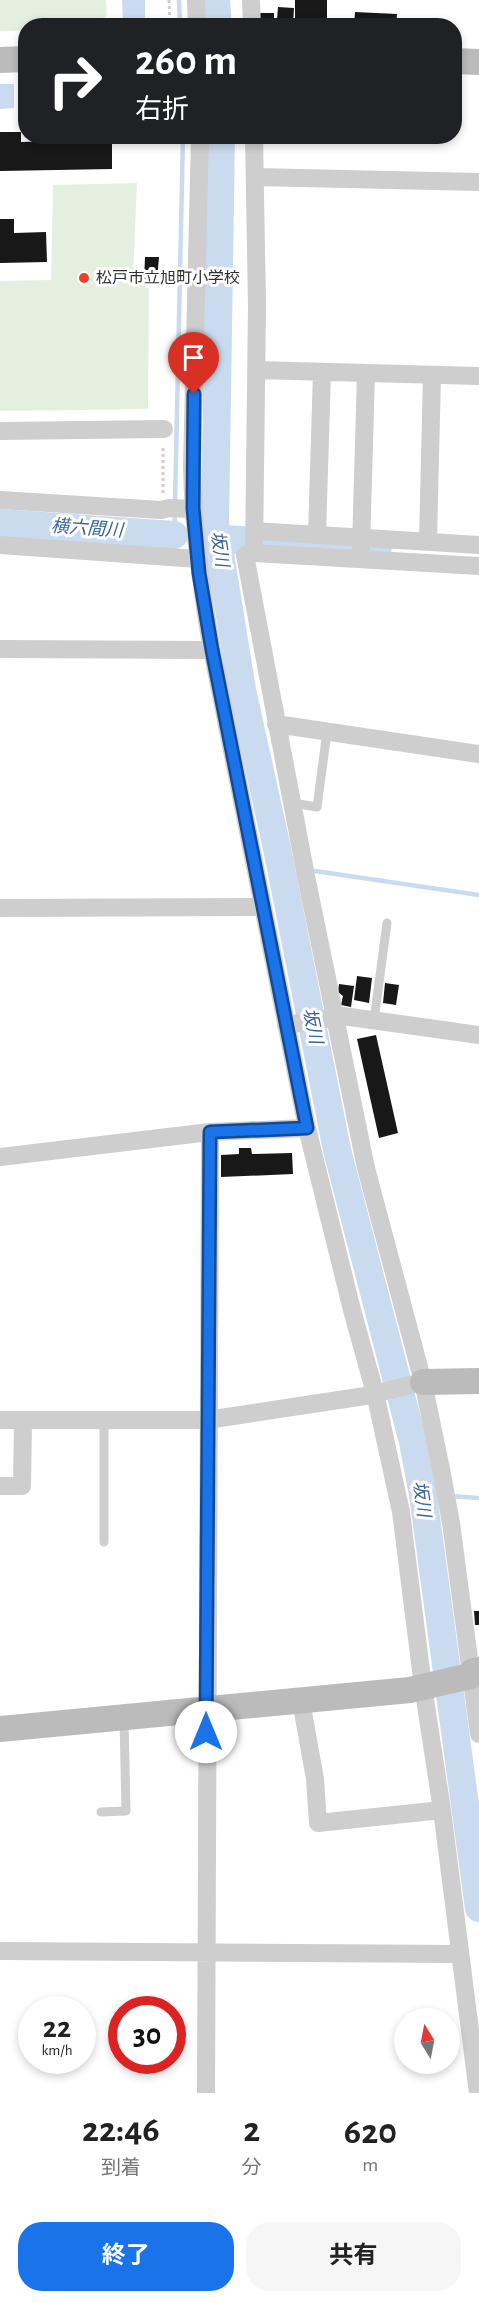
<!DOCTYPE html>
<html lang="ja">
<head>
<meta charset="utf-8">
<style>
	:root { --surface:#fff; --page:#f6f6f6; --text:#222; --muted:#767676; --accent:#1a73e8 }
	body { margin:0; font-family:"Alegreya Sans","Noto Sans JP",sans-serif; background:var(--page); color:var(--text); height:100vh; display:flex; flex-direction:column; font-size:22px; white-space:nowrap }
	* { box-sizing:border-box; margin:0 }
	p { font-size:20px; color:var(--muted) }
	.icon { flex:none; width:33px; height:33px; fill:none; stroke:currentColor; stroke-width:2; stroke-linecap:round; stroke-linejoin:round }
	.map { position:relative; height:2093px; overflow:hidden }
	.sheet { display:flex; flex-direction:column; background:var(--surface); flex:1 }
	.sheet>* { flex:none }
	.banner { position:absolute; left:18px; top:18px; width:444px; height:126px; border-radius:24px; box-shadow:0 3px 9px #0003; background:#202124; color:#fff; overflow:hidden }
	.needle { width:39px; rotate:350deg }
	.buttons { position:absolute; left:394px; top:2008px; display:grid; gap:12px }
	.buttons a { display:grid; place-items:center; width:66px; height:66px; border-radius:50%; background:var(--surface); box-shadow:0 3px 9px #0003; font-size:30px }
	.speed { position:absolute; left:18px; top:1996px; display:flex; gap:12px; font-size:30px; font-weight:700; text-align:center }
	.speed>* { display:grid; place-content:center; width:78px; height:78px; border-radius:50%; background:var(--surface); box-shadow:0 3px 9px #0003; line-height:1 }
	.speed small { font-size:15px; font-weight:400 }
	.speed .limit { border:9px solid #d22; background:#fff; color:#111 }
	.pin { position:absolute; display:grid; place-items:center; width:51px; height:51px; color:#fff; margin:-62px -26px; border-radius:50% 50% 50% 0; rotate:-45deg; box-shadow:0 0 6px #0007 }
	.pin .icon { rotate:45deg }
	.me { position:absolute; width:66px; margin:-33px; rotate:0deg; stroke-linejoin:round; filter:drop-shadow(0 0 4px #0008) }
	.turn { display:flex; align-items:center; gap:21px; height:126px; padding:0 18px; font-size:27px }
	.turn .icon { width:78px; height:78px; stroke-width:2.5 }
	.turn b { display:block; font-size:42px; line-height:51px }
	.eta { display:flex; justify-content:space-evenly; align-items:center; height:102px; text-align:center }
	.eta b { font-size:36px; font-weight:700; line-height:42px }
	.button { display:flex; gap:12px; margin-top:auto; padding:12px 18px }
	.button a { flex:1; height:69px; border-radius:24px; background:var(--accent); color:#fff; font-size:24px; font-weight:700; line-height:69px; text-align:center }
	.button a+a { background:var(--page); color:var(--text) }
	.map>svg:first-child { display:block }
	.green { fill:#e5efdf }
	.water { fill:#cadbef }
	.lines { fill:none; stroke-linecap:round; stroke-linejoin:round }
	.stream { stroke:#cadbef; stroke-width:4.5 }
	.river { stroke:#cadbef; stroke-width:28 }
	.building { fill:#181818 }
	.path { stroke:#cecece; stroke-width:3; stroke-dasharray:3 3; stroke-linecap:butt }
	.lane { stroke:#cecece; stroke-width:9 }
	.street { stroke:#cecece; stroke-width:18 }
	.secondary { stroke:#bbb; stroke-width:26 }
	.route-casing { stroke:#114b97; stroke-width:15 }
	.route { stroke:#1a73e8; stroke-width:10 }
	.poi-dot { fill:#f03d2c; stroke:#fff; stroke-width:2 }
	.labels { text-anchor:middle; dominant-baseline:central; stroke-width:6; stroke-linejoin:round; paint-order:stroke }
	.poi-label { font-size:16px; fill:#313131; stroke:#fff; text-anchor:start }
	.water-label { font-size:18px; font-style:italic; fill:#396499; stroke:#fff }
</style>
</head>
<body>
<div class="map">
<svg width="479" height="2093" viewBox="0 0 479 2093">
	<rect width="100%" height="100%" fill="#fff"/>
	<path class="green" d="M 0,0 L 106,0 L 107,15 L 95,25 L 26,26 L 25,31 L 0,31 Z
		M 137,183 L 133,277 L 149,289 L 148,409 L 0,411 L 0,281 L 51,280 L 53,185 Z"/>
	<path class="water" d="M 122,0 L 145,0 L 145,25 L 123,25 Z
		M 0,84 L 14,84 L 14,108 L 0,109 Z"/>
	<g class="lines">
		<path class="stream" d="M 179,0 L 180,26
			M 175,503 L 183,136
			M 174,535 L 175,511
			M 315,871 L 479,895
			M 423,1495 L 441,1495
			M 450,1496 L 479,1498"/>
		<path class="river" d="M 216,0 L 218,26
			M 221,136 L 215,523 L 242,690 L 278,853 L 337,1150 L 413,1442 L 423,1495 L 479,1908
			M 0,523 L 174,535
			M 219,539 L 378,547"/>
	</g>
	<path class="building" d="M 295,0 L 327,0 L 327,23 L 295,24 Z
		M 278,7 L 294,8 L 293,26 L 285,26 L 285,20 L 277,20 Z
		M 355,12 L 397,14 L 396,26 L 354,26 Z
		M 259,13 L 274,13 L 274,26 L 259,26 Z
		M 21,92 L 26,92 L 26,107 L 21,107 Z
		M 0,132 L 21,132 L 21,142 L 112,139 L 112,169 L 0,171 Z
		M 0,219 L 14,219 L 14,233 L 46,232 L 47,262 L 0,263 Z
		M 145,257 L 159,257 L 157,281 L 144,281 Z
		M 357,976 L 372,978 L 369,1003 L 354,1000 Z
		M 385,983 L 399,985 L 396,1005 L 383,1003 Z
		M 339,984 L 354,986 L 351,1007 L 341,1005 L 343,996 L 338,992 Z
		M 376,1035 L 398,1133 L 379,1138 L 357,1039 Z
		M 239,1148 L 251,1148 L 252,1154 L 292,1153 L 293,1174 L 221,1177 L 221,1155 L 239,1154 Z
		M 474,1611 L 479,1611 L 479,1625 L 475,1625 Z"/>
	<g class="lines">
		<path class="path" d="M 169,0 L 170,26
			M 163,493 L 163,446"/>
		<path class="lane" d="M 299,804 L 317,807 L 327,732
			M 374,1020 L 387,923
			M 104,1420 L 104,1542
			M 101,1812 L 126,1811 L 124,1720"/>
		<path class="street" d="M 196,0 L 197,26
			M 251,0 L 252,26
			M 200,136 L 192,466 C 193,528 201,588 212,650 L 307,1128 L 352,1310 L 375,1393 L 401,1512 L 423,1686 L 442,1810 L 478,2093
			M 254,136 L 257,306 L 254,553
			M 255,177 L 479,182
			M 256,370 L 479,376
			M 0,431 L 164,429
			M 0,500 L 161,510 L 169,508 L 193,509
			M 254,531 L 479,545
			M 317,535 L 322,372
			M 428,541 L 432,375
			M 0,545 L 198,559
			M 361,548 L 366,373
			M 479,566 L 254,553 L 245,555 L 306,876 L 366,1168 L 423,1382 L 441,1469 L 451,1523 L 479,1734
			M 0,649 L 212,650
			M 276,724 L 479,754
			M 0,908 L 263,907
			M 286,1025 L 343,1016 L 479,1035
			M 0,1157 L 210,1132 L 307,1128
			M 0,1420 L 207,1420 L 365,1396 L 423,1382
			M 0,1486 L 22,1486 L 23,1420
			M 301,1701 L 315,1779 L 318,1823 L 442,1810
			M 0,1951 L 459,1954
			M 206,2093 L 210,1132"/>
		<path class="secondary" d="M 0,60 L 26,59
			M 454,61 L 479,62
			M 423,1382 L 479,1381
			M 0,1729 L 410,1690 L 470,1676 L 473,1671 L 479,1670"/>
	</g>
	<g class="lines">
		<defs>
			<path id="route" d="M 194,394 L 193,508 L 199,573 L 212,650 L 307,1128 L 210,1132 L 206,1732"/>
		</defs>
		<use href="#route" class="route-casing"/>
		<use href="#route" class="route"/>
	</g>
	<circle class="poi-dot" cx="84" cy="278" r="6"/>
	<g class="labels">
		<g class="poi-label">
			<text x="96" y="278">松戸市立旭町小学校</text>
		</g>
		<g class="water-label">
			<text transform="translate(87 529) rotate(4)">横六間川</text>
			<text transform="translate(219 549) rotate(81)">坂川</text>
			<text transform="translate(312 1026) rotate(78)">坂川</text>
			<text transform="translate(421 1499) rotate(82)">坂川</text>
		</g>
	</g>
</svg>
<div class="buttons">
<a><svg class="needle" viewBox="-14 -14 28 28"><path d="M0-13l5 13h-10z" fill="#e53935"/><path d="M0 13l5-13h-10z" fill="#767676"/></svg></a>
</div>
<div class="speed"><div>22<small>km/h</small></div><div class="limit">30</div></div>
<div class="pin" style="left:194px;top:394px;background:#d93025"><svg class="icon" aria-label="arrive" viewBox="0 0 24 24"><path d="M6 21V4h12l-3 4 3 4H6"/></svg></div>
<svg class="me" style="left:206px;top:1732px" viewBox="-20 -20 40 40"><circle r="19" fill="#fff"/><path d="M0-13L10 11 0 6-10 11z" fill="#1a73e8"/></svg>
<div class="banner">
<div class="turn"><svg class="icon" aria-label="right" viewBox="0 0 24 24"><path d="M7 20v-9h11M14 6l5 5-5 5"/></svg><div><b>260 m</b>右折</div></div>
</div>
</div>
<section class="sheet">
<div class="eta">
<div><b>22:46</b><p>到着</p></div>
<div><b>2</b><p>分</p></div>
<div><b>620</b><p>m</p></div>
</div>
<div class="button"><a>終了</a><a>共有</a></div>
</section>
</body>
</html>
